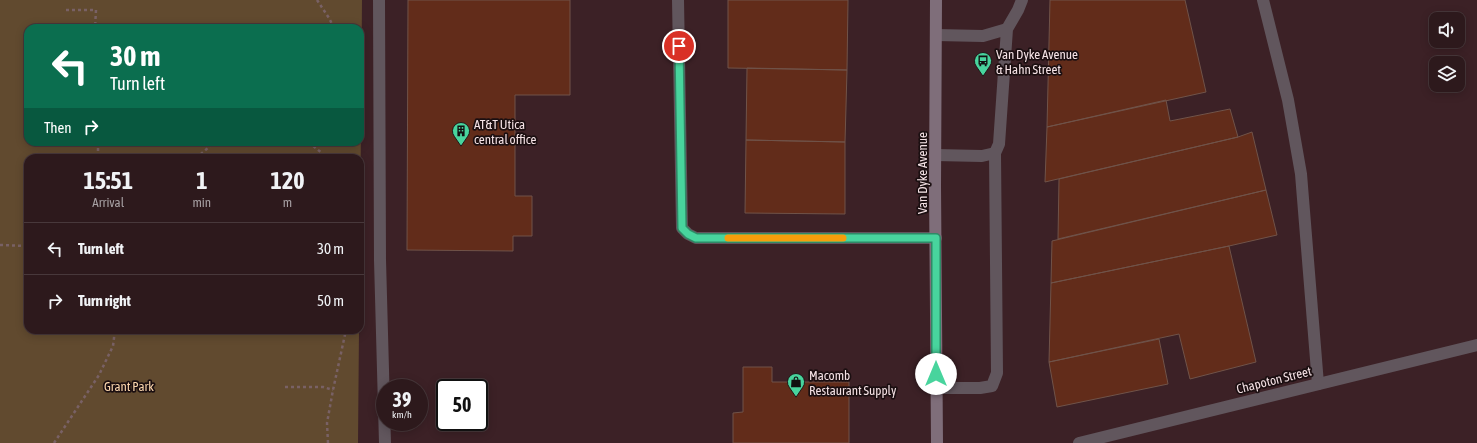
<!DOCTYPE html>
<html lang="en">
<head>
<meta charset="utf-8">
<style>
	:root { --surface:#2d191c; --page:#392629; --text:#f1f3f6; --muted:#a7a0a3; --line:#48383b }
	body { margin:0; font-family:"Asap Condensed",sans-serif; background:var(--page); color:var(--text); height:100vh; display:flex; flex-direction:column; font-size:15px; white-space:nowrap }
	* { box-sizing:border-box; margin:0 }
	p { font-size:13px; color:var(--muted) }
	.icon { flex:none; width:22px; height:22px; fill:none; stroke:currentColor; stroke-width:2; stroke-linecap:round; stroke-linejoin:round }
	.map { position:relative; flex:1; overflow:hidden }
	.sheet { position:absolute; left:24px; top:154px; width:340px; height:180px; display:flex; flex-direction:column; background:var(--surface); border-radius:12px; box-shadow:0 2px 10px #0003,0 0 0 1px var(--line) }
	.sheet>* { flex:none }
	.hud { position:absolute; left:24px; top:24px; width:340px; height:122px; border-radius:12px; box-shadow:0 2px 10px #0003,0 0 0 1px var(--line); background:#0b6e4f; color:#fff; overflow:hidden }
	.tools { position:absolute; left:1429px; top:12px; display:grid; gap:8px }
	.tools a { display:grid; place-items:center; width:36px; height:36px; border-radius:8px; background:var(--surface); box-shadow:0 2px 10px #0003,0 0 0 1px var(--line); font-size:20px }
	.speed { position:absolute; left:376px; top:379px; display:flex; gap:8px; font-size:20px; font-weight:700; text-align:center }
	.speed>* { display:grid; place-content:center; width:52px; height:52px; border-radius:50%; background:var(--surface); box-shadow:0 2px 10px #0003,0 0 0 1px var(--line); line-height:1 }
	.speed small { font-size:10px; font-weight:400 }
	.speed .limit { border:2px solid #111; border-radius:6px; background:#fff; color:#111 }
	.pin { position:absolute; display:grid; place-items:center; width:34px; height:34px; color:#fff; margin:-17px; border:2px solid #fff; border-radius:50%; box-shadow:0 1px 4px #0007 }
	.me { position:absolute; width:44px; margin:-22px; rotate:0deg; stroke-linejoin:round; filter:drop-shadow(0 0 3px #0008) }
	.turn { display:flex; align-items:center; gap:14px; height:84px; padding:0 20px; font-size:18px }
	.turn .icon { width:52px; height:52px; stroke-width:2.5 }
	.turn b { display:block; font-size:28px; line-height:34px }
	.then { display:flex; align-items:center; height:38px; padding:0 20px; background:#0003; gap:8px; font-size:15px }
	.eta { display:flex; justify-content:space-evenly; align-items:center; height:68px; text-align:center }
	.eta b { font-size:24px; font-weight:700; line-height:28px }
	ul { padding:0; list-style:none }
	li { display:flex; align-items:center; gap:12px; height:52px; padding:0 20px; border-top:1px solid var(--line) }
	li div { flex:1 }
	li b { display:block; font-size:15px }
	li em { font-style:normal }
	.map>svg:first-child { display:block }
	.green { fill:#614a2f; fill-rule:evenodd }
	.building { fill:#622c1a; stroke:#705349 }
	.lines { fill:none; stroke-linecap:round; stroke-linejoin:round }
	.path { stroke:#796165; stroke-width:2.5; stroke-dasharray:3 3; stroke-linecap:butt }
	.service { stroke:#61565d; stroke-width:12 }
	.minor { stroke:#61565d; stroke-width:12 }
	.secondary { stroke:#7f6e7a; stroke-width:12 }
	.route-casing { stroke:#2f8a66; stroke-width:10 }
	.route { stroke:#48d49d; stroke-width:7 }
	.slow { stroke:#f59e0b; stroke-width:7 }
	.labels { text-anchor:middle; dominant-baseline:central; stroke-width:3.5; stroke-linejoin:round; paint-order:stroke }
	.poi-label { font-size:13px; fill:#f5e2e5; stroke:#1b0f11; text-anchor:start }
	.street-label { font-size:13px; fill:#f5e2e5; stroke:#1b0f11 }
	.park-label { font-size:13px; fill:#fad5ac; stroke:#1b0f11 }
</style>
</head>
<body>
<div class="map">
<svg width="1477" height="443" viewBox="0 0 1477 443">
	<rect width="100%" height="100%" fill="#3c2126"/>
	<path class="green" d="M 0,0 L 362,0 L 360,243 L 360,158 L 28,158 L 28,330 L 359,330 L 358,443 L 0,443 ZM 28,28 L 360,28 L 360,142 L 28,142 Z"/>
	<path class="building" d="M 408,0 L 570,0 L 570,95 L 515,95 L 515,196 L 532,196 L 532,236 L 513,236 L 513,251 L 407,250 Z
		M 728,0 L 848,0 L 847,70 L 728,68 Z
		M 1050,0 L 1185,0 L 1206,92 L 1047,127 Z
		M 747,68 L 847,70 L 845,142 L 746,140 Z
		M 1166,100 L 1170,121 L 1230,109 L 1238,137 L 1045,182 L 1047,127 Z
		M 1252,132 L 1266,190 L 1058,239 L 1059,179 L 1238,137 Z
		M 746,140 L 845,142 L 845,214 L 745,213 Z
		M 1266,190 L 1277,235 L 1229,246 L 1051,283 L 1052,241 Z
		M 1229,246 L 1256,362 L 1190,379 L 1179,334 L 1049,362 L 1051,283 Z
		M 1159,339 L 1168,384 L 1057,407 L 1049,362 Z
		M 743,367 L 772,367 L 772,382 L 849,382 L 849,443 L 733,443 L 733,413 L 743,412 Z"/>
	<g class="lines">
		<path class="path" d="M 317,0 L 329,18 L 334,28
			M 66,10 L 96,10 L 95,28
			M 98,142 L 98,158
			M 296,142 L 312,145 L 328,158
			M 196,158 L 215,142
			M 0,245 L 28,246
			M 285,387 L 323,387 L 333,390
			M 54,443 L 99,375 L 113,346 L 115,330
			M 328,443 L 327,423 L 333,390 L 346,330"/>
		<path class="service" d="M 379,0 L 380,260 L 385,443
			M 678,0 L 682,228 L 688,234 L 696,238 L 936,238
			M 1263,0 L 1288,100 L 1301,174 L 1318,384
			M 936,35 L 983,36 L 1007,29 L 1018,10 L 1022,0
			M 935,155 L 982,156 L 995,153 L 999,144 L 1007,29
			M 936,388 L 980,388 L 992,386 L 997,373 L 995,153"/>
		<path class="minor" d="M 1079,443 L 1477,345"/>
		<path class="secondary" d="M 936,0 L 935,186 L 937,443"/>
	</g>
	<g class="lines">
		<defs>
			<path id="route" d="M 679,46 L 682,228 L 688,234 L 696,238 L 936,238 L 936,374"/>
		</defs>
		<use href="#route" class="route-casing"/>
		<use href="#route" class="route"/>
		<path class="slow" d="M 728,238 L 843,238"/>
	</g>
	<defs>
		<symbol id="bus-pin" viewBox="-11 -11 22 30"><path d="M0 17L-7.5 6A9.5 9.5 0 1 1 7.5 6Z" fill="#48d49d" stroke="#1b0f11"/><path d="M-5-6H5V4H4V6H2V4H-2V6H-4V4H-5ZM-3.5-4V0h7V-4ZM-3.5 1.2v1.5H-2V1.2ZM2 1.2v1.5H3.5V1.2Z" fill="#111"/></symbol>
		<symbol id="building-pin" viewBox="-11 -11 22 30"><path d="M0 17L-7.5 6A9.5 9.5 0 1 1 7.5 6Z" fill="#48d49d" stroke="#1b0f11"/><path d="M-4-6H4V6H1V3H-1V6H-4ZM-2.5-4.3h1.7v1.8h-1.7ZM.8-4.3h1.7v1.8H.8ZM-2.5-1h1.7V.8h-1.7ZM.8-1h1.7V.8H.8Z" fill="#111"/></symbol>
		<symbol id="shop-pin" viewBox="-11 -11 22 30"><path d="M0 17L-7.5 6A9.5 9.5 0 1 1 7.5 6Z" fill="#48d49d" stroke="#1b0f11"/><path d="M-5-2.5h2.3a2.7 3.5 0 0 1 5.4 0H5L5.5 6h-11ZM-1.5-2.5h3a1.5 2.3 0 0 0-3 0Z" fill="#111"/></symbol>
	</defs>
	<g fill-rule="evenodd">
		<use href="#bus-pin" x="973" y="51" width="20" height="27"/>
		<use href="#building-pin" x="451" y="121" width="20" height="27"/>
		<use href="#shop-pin" x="786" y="372" width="20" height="27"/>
	</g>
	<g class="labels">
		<g class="poi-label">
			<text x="996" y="54">Van Dyke Avenue<tspan x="996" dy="15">&amp; Hahn Street</tspan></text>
			<text x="474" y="124">AT&amp;T Utica<tspan x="474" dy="15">central office</tspan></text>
			<text x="809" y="375">Macomb<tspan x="809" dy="15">Restaurant Supply</tspan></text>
		</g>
		<g class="street-label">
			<text transform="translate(922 173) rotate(-90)">Van Dyke Avenue</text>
			<text transform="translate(1274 380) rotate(-14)">Chapoton Street</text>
		</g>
		<g class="park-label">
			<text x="129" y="386">Grant Park</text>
		</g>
	</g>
</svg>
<div class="tools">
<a><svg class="icon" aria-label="sound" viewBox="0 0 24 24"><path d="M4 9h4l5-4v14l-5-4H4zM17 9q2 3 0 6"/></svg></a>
<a><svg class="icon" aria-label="layers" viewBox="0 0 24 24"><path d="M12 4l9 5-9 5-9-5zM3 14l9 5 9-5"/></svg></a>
</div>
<div class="speed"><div>39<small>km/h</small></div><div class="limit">50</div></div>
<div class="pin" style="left:679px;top:46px;background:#d93025"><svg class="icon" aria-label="arrive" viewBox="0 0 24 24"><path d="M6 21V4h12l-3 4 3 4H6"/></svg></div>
<svg class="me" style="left:936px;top:374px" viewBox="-20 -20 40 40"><circle r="19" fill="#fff"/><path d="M0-13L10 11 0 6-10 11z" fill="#48d49d"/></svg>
<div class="hud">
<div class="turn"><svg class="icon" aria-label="left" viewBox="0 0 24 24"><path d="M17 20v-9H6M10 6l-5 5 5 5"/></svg><div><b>30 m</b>Turn left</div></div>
<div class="then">Then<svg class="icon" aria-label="right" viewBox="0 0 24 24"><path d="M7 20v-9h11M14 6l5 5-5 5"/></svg></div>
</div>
<section class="sheet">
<div class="eta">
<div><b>15:51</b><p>Arrival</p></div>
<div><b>1</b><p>min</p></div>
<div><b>120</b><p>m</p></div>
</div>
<ul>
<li><svg class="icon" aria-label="left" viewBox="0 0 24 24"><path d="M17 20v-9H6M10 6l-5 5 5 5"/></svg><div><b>Turn left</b></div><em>30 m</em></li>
<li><svg class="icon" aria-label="right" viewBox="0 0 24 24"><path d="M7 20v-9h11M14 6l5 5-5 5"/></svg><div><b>Turn right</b></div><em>50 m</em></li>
</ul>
</section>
</div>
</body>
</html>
